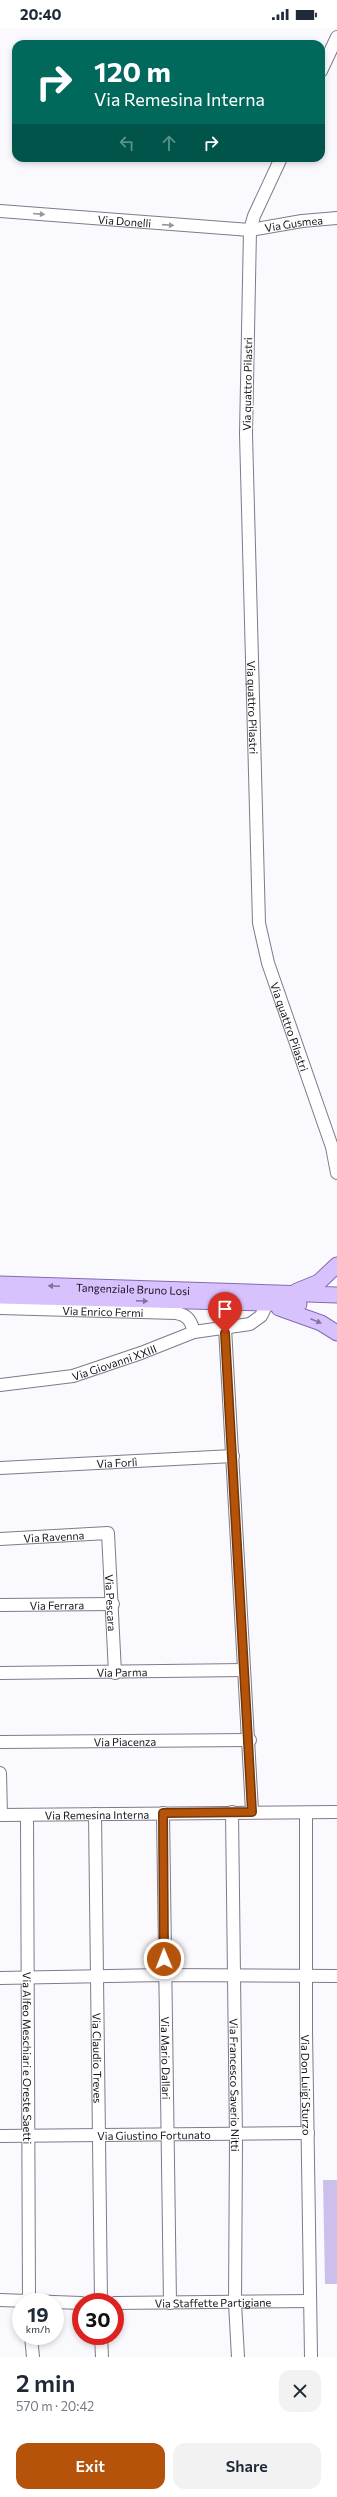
<!DOCTYPE html>
<html lang="en">
<head>
<meta charset="utf-8">
<style>
	:root { --surface:#fff; --page:#f2f2f3; --text:#1f2937; --muted:#747a83; --accent:#b45309 }
	body { margin:0; font-family:Commissioner,sans-serif; background:var(--page); color:var(--text); height:100vh; display:flex; flex-direction:column; font-size:15px; white-space:nowrap }
	* { box-sizing:border-box; margin:0 }
	p { font-size:13px; color:var(--muted) }
	.icon { flex:none; width:22px; height:22px; fill:none; stroke:currentColor; stroke-width:2; stroke-linecap:round; stroke-linejoin:round }
	.map { position:relative; height:2329px; overflow:hidden }
	.panel { display:flex; flex-direction:column; background:var(--surface); flex:1 }
	.panel>* { flex:none }
	.guide { position:absolute; left:12px; top:12px; width:313px; height:122px; border-radius:12px; box-shadow:0 2px 6px #0003; background:#00695c; color:#fff; overflow:hidden }
	.speed { position:absolute; left:12px; top:2265px; display:flex; gap:8px; font-size:20px; font-weight:700; text-align:center }
	.speed>* { display:grid; place-content:center; width:52px; height:52px; border-radius:50%; background:var(--surface); box-shadow:0 2px 6px #0003; line-height:1 }
	.speed small { font-size:10px; font-weight:400 }
	.speed .limit { border:6px solid #d22; background:#fff; color:#111 }
	.pin { position:absolute; display:grid; place-items:center; width:34px; height:34px; color:#fff; margin:-41px -17px; border-radius:50% 50% 50% 0; rotate:-45deg; box-shadow:0 0 4px #0007 }
	.pin .icon { rotate:45deg }
	.me { position:absolute; width:44px; margin:-22px; rotate:359deg; stroke-linejoin:round; filter:drop-shadow(0 0 3px #0008) }
	.turn { display:flex; align-items:center; gap:14px; height:84px; padding:0 16px; font-size:18px }
	.turn .icon { width:52px; height:52px; stroke-width:2.5 }
	.turn b { display:block; font-size:28px; line-height:34px }
	.lanes { display:flex; align-items:center; height:38px; padding:0 16px; background:#0003; justify-content:center; gap:20px; direction:ltr }
	.lanes .off { opacity:.35 }
	.round { display:grid; place-items:center; flex:none; width:42px; height:42px; border-radius:12px; background:var(--page) }
	.head { display:flex; align-items:center; justify-content:space-between; height:68px; padding:0 16px }
	h1 { font-size:24px; font-weight:600; line-height:30px }
	.cta { display:flex; gap:8px; margin-top:auto; padding:8px 16px }
	.cta a { flex:1; height:46px; border-radius:12px; background:var(--accent); color:#fff; font-size:16px; font-weight:600; line-height:46px; text-align:center }
	.cta a+a { background:var(--page); color:var(--text) }
	.status { display:flex; justify-content:space-between; align-items:center; height:28px; padding:0 20px; background:var(--surface); direction:ltr }
	.status svg { height:11px; fill:currentColor }
	.map>svg:first-child { display:block }
	.green { fill:#cdbfec }
	.lines { fill:none; stroke-linecap:round; stroke-linejoin:round }
	.minor-casing { stroke:#7f7a8b; stroke-width:14 }
	.major-casing { stroke:#846bae; stroke-width:17 }
	.minor { stroke:#fff; stroke-width:12 }
	.major { stroke:#d8c2fe; stroke-width:15 }
	.oneway { fill:#979698 }
	.oneway2 { fill:#817498 }
	.route-casing { stroke:#753606; stroke-width:10 }
	.route { stroke:#b45309; stroke-width:7 }
	.labels { text-anchor:middle; dominant-baseline:central; stroke-width:3; stroke-linejoin:round; paint-order:stroke }
	.street-label { font-size:11px; fill:#17151b; stroke:#fff }
</style>
</head>
<body>
<div class="status"><b>20:40</b><svg viewBox="0 0 49 12"><path d="M0 12V9h3v3zM5 12V6h3v6zM10 12V3h3v9zM15 12V0h3v12zM26 1h20v11H26zM47 4h2v5h-2z"/></svg></div>
<div class="map">
<svg width="337" height="2329" viewBox="0 0 337 2329">
	<rect width="100%" height="100%" fill="#faf9fd"/>
	<path class="green" d="M 323,2152 L 337,2152 L 337,2256 L 325,2256 Z"/>
	<g class="lines">
		<defs>
			<g id="minor">
				<path d="M 321,43 L 337,9"/>
				<path id="s1" d="M 281,130 L 254,188 L 250,202 L 246,406 L 259,895 L 268,935 L 332,1119 L 337,1145"/>
				<path id="s2" d="M 0,183 L 250,202 L 302,193 L 337,190"/>
				<path id="s3" d="M 0,1280 L 176,1285 C 188,1287 191,1293 194,1304"/>
				<path d="M 225,1300 L 252,1783"/>
				<path id="s4" d="M 0,1357 L 73,1348 L 141,1325 L 194,1304 L 250,1296 L 261,1288 L 267,1276"/>
				<path id="s5" d="M 0,1440 L 233,1428"/>
				<path id="s6" d="M 0,1511 L 108,1505 L 115,1645"/>
				<path id="s7" d="M 0,1577 L 113,1576"/>
				<path id="s8" d="M 0,1645 L 244,1642"/>
				<path id="s9" d="M 0,1714 L 250,1712"/>
				<path d="M 0,1745 L 1,1787"/>
				<path id="s10" d="M 232,1784 L 236,2111 L 235,2275 L 238,2329"/>
				<path id="s11" d="M 163,1785 L 170,2275"/>
				<path id="s12" d="M 306,1785 L 306,2002 L 311,2329"/>
				<path id="s13" d="M 95,1786 L 101,2274"/>
				<path id="s14" d="M 0,1787 L 337,1784"/>
				<path id="s15" d="M 27,1787 L 29,2274"/>
				<path d="M 0,1950 L 164,1947 L 337,1948"/>
				<path id="s16" d="M 0,2108 L 308,2105"/>
				<path d="M 0,2272 L 81,2275"/>
				<path id="s17" d="M 115,2275 L 310,2273"/>
				<path d="M 31,2308 L 33,2329"/>
				<path d="M 101,2308 L 102,2329"/>
			</g>
			<g id="major">
				<path id="s18" d="M 0,1256 L 337,1267"/>
				<path d="M 297,1263 L 319,1254 L 337,1237"/>
				<path d="M 0,1268 L 299,1276"/>
				<path d="M 279,1280 L 321,1295 L 337,1305"/>
			</g>
		</defs>
		<use href="#minor" class="minor-casing"/>
		<use href="#major" class="major-casing"/>
		<use href="#minor" class="minor"/>
		<use href="#major" class="major"/>
	</g>
	<defs><path id="oneway-solid" d="M-6-.8H1V-3.2L6.5 0L1 3.2V.8H-6Z"/></defs>
	<g class="oneway">
		<use href="#oneway-solid" transform="translate(39 186) rotate(5)"/>
		<use href="#oneway-solid" transform="translate(168 197) rotate(4)"/>
	</g>
	<g class="oneway2">
		<use href="#oneway-solid" transform="translate(54 1258) rotate(-178)"/>
		<use href="#oneway-solid" transform="translate(142 1273) rotate(2)"/>
		<use href="#oneway-solid" transform="translate(316 1293) rotate(22)"/>
	</g>
	<g class="lines">
		<defs>
			<path id="route" d="M 164,1931 L 163,1785 L 252,1784 L 225,1305"/>
		</defs>
		<use href="#route" class="route-casing"/>
		<use href="#route" class="route"/>
	</g>
	<g class="labels">
		<g class="street-label">
			<text stroke="none"><textPath href="#s2" startOffset="125">Via Donelli</textPath></text>
			<text stroke="none"><textPath href="#s2" startOffset="295">Via Gusmea</textPath></text>
			<text transform="translate(247 356) rotate(-89)">Via quattro Pilastri</text>
			<text stroke="none"><textPath href="#s1" startOffset="556">Via quattro Pilastri</textPath></text>
			<text stroke="none"><textPath href="#s1" startOffset="880">Via quattro Pilastri</textPath></text>
			<text stroke="none"><textPath href="#s18" startOffset="133">Tangenziale Bruno Losi</textPath></text>
			<text stroke="none"><textPath href="#s3" startOffset="103">Via Enrico Fermi</textPath></text>
			<text stroke="none"><textPath href="#s4" startOffset="117">Via Giovanni XXIII</textPath></text>
			<text stroke="none"><textPath href="#s5" startOffset="117">Via Forlì</textPath></text>
			<text stroke="none"><textPath href="#s6" startOffset="54">Via Ravenna</textPath></text>
			<text stroke="none"><textPath href="#s6" startOffset="178">Via Pescara</textPath></text>
			<text stroke="none"><textPath href="#s7" startOffset="57">Via Ferrara</textPath></text>
			<text stroke="none"><textPath href="#s8" startOffset="122">Via Parma</textPath></text>
			<text stroke="none"><textPath href="#s9" startOffset="125">Via Piacenza</textPath></text>
			<text stroke="none"><textPath href="#s14" startOffset="97">Via Remesina Interna</textPath></text>
			<text stroke="none"><textPath href="#s15" startOffset="243">Via Alfeo Meschiari e Oreste Saetti</textPath></text>
			<text stroke="none"><textPath href="#s13" startOffset="244">Via Claudio Treves</textPath></text>
			<text stroke="none"><textPath href="#s11" startOffset="245">Via Mario Dallari</textPath></text>
			<text stroke="none"><textPath href="#s10" startOffset="273">Via Francesco Saverio Nitti</textPath></text>
			<text stroke="none"><textPath href="#s12" startOffset="272">Via Don Luigi Sturzo</textPath></text>
			<text stroke="none"><textPath href="#s16" startOffset="154">Via Giustino Fortunato</textPath></text>
			<text stroke="none"><textPath href="#s17" startOffset="98">Via Staffette Partigiane</textPath></text>
		</g>
	</g>
</svg>
<div class="speed"><div>19<small>km/h</small></div><div class="limit">30</div></div>
<div class="pin" style="left:225px;top:1305px;background:#d93025"><svg class="icon" aria-label="arrive" viewBox="0 0 24 24"><path d="M6 21V4h12l-3 4 3 4H6"/></svg></div>
<svg class="me" style="left:164px;top:1931px" viewBox="-20 -20 40 40"><circle r="17" fill="#b45309" stroke="#fff" stroke-width="3"/><path d="M0-11L8 9 0 5-8 9z" fill="#fff"/></svg>
<div class="guide">
<div class="turn"><svg class="icon" aria-label="right" viewBox="0 0 24 24"><path d="M7 20v-9h11M14 6l5 5-5 5"/></svg><div><b>120 m</b>Via Remesina Interna</div></div>
<div class="lanes"><svg class="icon off" aria-label="left" viewBox="0 0 24 24"><path d="M17 20v-9H6M10 6l-5 5 5 5"/></svg><svg class="icon off" aria-label="ahead" viewBox="0 0 24 24"><path d="M12 20V5M6 11l6-6 6 6"/></svg><svg class="icon" aria-label="right" viewBox="0 0 24 24"><path d="M7 20v-9h11M14 6l5 5-5 5"/></svg></div>
</div>
</div>
<section class="panel">
<div class="head"><div><h1>2 min</h1><p>570 m · 20:42</p></div><a class="round"><svg class="icon" aria-label="close" viewBox="0 0 24 24"><path d="M6 6l12 12M18 6L6 18"/></svg></a></div>
<div class="cta"><a>Exit</a><a>Share</a></div>
</section>
</body>
</html>
